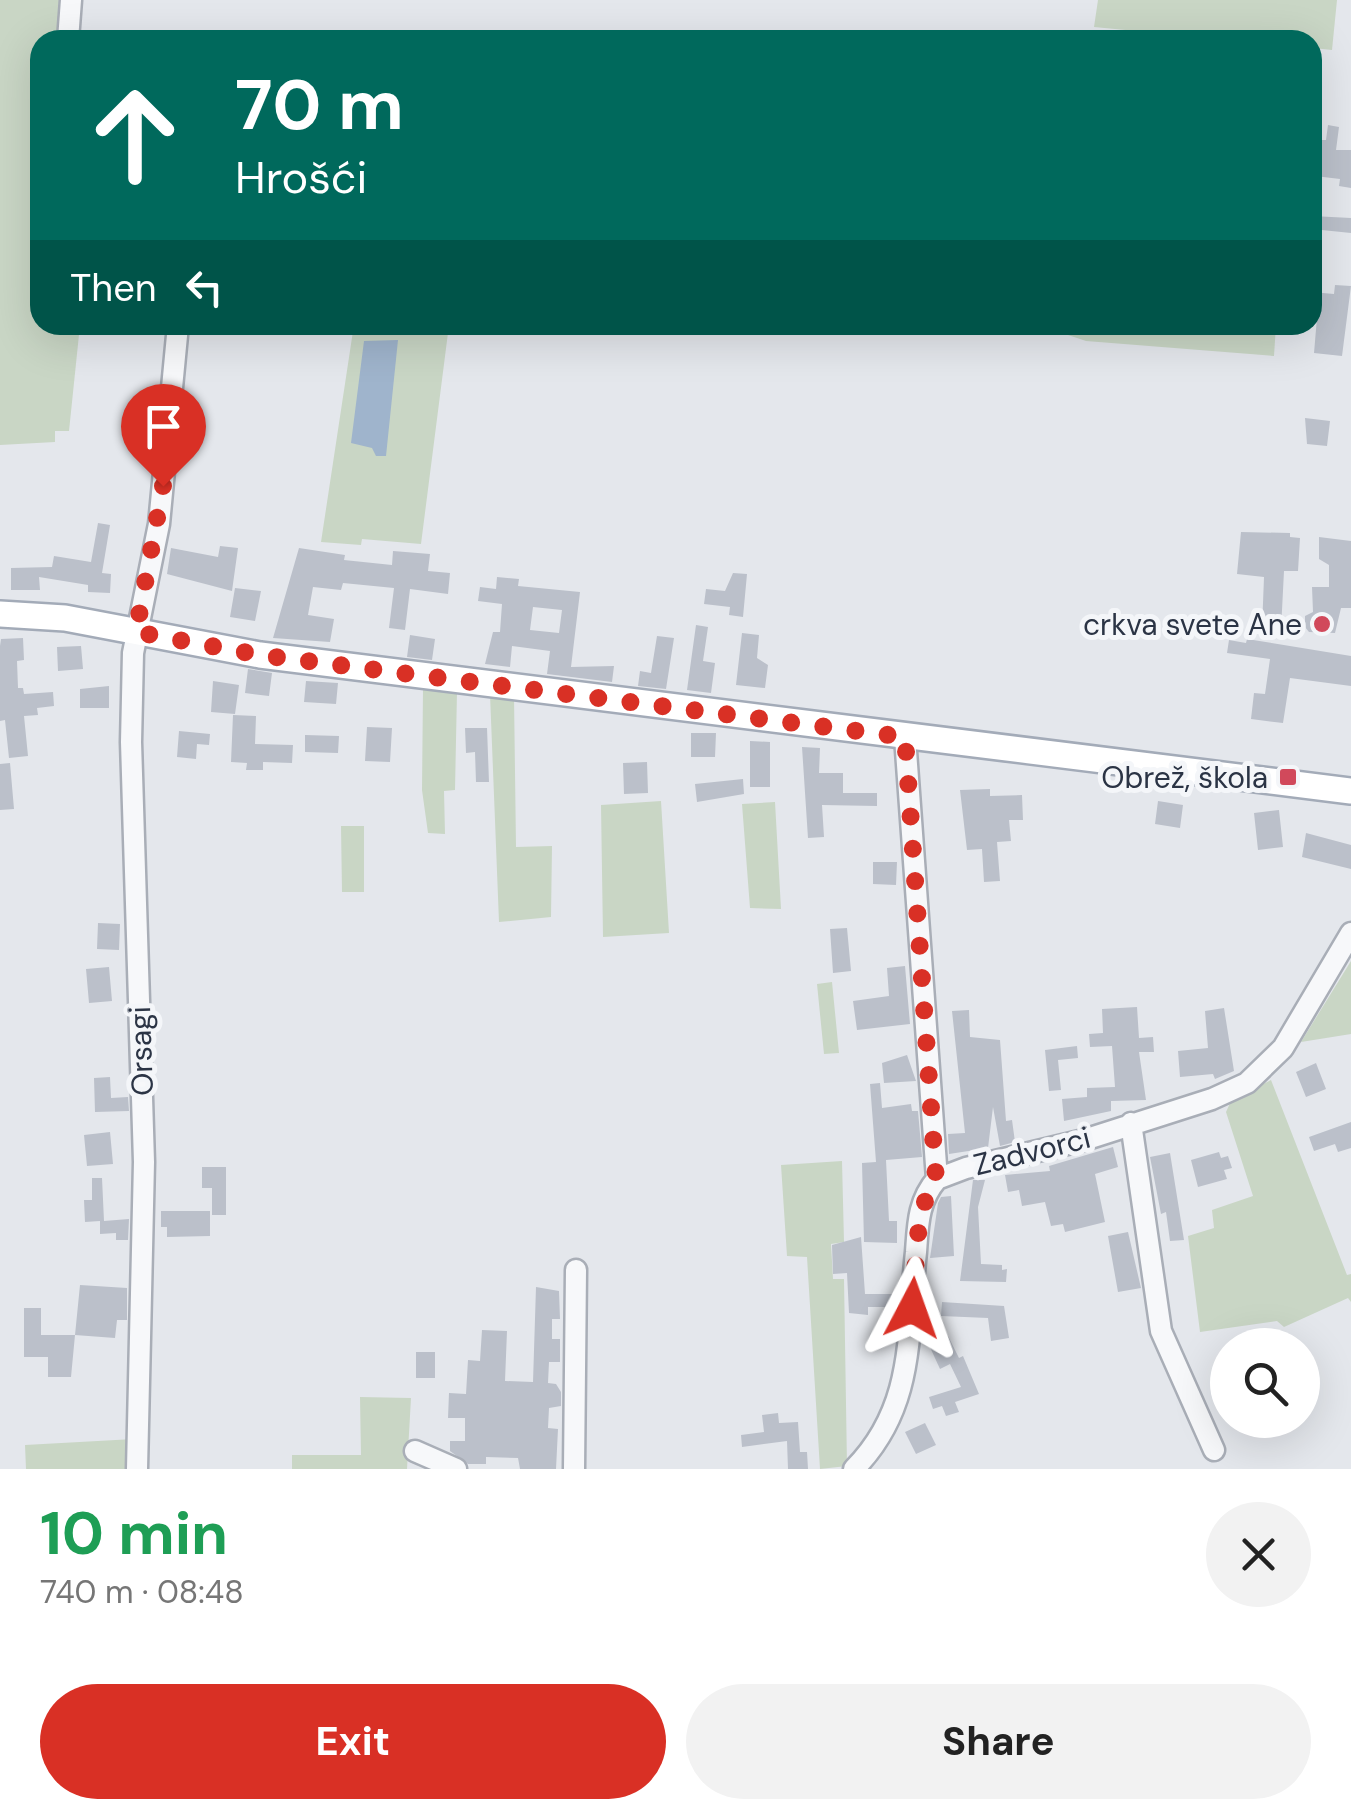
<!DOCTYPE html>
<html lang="en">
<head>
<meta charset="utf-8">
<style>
	:root { --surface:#fff; --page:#f2f2f2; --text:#222; --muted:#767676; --accent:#d93025 }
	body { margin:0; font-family:"DM Sans",sans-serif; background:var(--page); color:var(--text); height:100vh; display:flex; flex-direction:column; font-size:38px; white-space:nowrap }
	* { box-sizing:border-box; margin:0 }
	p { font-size:32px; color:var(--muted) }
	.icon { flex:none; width:55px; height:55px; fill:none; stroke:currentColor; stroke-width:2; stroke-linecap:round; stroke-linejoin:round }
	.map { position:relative; height:1469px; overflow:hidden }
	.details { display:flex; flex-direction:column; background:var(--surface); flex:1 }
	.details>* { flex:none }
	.banner { position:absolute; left:30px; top:30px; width:1292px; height:305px; border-radius:30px; box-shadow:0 10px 40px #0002; background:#00695c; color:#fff; overflow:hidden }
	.fabs { position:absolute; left:1210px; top:1328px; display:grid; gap:20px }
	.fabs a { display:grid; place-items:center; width:110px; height:110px; border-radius:50%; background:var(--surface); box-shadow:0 10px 40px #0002; font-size:50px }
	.pin { position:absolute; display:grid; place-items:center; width:85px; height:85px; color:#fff; margin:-102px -42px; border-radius:50% 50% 50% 0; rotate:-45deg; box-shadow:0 0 10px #0007 }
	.pin .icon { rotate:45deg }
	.me { position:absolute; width:110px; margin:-55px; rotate:4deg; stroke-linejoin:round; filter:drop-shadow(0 0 8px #0008) }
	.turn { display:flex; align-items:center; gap:35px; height:210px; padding:0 40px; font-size:45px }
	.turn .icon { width:130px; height:130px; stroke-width:2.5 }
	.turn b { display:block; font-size:70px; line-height:85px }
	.then { display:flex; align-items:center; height:95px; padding:0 40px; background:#0003; gap:20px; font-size:38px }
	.round { display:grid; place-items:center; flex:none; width:105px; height:105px; border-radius:52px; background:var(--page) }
	.summary { display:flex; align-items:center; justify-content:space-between; height:170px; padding:0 40px }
	h1 { font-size:60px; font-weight:700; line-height:75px; color:#1e9e55 }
	.primary-button { display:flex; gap:20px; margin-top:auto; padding:20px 40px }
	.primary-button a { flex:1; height:115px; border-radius:60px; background:var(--accent); color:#fff; font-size:40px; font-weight:700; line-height:115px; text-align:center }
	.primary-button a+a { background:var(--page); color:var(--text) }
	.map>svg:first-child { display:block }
	.green { fill:#c9d6c5 }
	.water { fill:#9fb4cc }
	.building { fill:#bbc0ca; fill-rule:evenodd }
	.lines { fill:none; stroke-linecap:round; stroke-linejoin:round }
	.minor-casing { stroke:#a9aeb7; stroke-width:25 }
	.major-casing { stroke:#a3abb8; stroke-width:30 }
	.minor { stroke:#f7f8fa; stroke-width:20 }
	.major { stroke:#fff; stroke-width:25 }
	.route { stroke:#d93025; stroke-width:18; stroke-dasharray:0 32.4 }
	.poi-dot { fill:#d1495b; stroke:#f4f6f9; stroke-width:4 }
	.labels { text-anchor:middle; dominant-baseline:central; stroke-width:10; stroke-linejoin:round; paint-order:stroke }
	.poi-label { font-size:30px; fill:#2b3445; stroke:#f4f6f9; text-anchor:end }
	.street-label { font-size:30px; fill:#2b3445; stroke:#f4f6f9 }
</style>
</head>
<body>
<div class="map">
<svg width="1351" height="1469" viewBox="0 0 1351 1469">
	<rect width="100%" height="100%" fill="#e4e7ec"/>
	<path class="green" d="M 0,0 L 63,0 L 62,40 L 40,40 L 40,325 L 80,325 L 69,431 L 55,431 L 55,442 L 0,445 Z
		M 1098,0 L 1337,0 L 1332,50 L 1313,48 L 1312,40 L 1230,40 L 1094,27 Z
		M 392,325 L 449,325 L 421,544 L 362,539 L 361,545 L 321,542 L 353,331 Z
		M 1062,325 L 1276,325 L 1274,356 L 1086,341 L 1068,335 Z
		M 423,689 L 457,692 L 455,790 L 444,791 L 445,834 L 428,833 L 422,790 Z
		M 490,694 L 514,696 L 516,847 L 552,846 L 551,917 L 499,922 Z
		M 661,801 L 669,933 L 603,937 L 601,805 Z
		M 775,802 L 781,909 L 750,908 L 742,804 Z
		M 341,826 L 364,826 L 364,892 L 342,892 Z
		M 1351,961 L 1351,1034 L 1301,1042 Z
		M 832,982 L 839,1053 L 824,1054 L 817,984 Z
		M 1271,1080 L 1347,1275 L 1351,1274 L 1351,1302 L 1348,1298 L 1284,1327 L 1277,1321 L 1200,1332 L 1188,1236 L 1214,1228 L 1212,1210 L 1253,1196 L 1226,1112 L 1231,1101 Z
		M 842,1161 L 844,1242 L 831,1244 L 833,1279 L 844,1279 L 847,1466 L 820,1469 L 807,1257 L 787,1256 L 781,1165 Z
		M 360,1397 L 411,1398 L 407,1469 L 292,1469 L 292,1455 L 361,1455 Z
		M 134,1439 L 133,1469 L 26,1469 L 25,1445 Z"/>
	<path class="water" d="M 398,340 L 386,456 L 376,456 L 372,448 L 351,443 L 364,341 Z"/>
	<path class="building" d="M 1328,125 L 1339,127 L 1336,150 L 1351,150 L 1351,188 L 1339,186 L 1340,179 L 1315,176 L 1320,140 L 1326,140 Z
		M 1312,216 L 1351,218 L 1351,233 L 1312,229 Z
		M 1335,285 L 1351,286 L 1342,356 L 1314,353 L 1318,306 L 1312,305 L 1312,292 L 1334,294 Z
		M 1305,418 L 1330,421 L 1327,446 L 1307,444 Z
		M 98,523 L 110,525 L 102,573 L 111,574 L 110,593 L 88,592 L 88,585 L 39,577 L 40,590 L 11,590 L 11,568 L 52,567 L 54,556 L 91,562 Z
		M 1241,532 L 1290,533 L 1290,537 L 1300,538 L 1298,571 L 1284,571 L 1281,630 L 1262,629 L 1264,577 L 1237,574 Z
		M 1319,537 L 1351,541 L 1351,608 L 1341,608 L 1335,633 L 1309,632 L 1305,627 L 1305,616 L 1313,612 L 1312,587 L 1329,587 L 1329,565 L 1319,559 Z
		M 220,546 L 238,548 L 232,591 L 167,574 L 171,548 L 218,557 Z
		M 299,548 L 345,555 L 344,560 L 392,565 L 393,551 L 430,554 L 428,571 L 450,573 L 448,594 L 410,589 L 405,630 L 389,628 L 394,588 L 343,583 L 341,590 L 313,587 L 308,615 L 334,619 L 330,642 L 273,638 Z
		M 733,573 L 747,574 L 743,617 L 729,615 L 730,607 L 704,604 L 706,589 L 725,591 Z
		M 497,577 L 519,579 L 518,586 L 580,592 L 571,667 L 614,666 L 612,682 L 547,674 L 550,651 L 512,646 L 510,667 L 485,664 L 493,632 L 500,632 L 502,604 L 478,601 L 480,587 L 496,589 ZM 533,607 L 562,610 L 559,633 L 530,630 Z
		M 235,588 L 261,591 L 255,621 L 230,617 Z
		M 696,625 L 708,627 L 703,661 L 715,663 L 711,693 L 687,690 Z
		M 742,633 L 759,635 L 757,658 L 768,665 L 765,688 L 736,685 Z
		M 410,635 L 435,639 L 432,660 L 407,657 Z
		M 657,636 L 674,638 L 666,689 L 638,686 L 640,671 L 651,673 Z
		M 23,638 L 24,660 L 17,661 L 18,688 L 23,688 L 24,694 L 53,692 L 54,706 L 37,708 L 38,715 L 24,716 L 28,756 L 9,758 L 5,720 L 0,721 L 0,646 L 1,639 Z
		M 1247,639 L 1351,656 L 1351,686 L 1290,678 L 1283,723 L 1251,719 L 1254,693 L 1265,694 L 1270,659 L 1227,653 L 1229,640 L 1246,643 Z
		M 81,646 L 83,669 L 58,671 L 57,647 Z
		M 248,669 L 272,673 L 269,696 L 245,693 Z
		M 213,681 L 239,685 L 235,714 L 211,712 Z
		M 306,681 L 338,683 L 336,704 L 304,702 Z
		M 109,686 L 109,708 L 80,708 L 80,689 Z
		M 233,715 L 256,716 L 255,744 L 293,745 L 292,763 L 263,762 L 263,770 L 246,770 L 247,763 L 231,762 Z
		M 367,727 L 392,728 L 390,762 L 365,761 Z
		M 465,728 L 487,728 L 489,782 L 476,782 L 475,752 L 466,753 Z
		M 179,731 L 210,734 L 209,745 L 197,744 L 196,759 L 177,757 Z
		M 691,733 L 716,733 L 715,757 L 691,757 Z
		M 305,735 L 339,736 L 338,753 L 305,752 Z
		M 750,741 L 770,742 L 770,787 L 750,787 Z
		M 802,747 L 820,748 L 819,773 L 843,773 L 843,793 L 877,793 L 877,806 L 822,805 L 824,837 L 808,838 Z
		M 647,762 L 648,793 L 624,794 L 623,763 Z
		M 10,763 L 14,809 L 0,810 L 0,764 Z
		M 743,779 L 744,794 L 697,802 L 695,784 Z
		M 990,789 L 990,796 L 1022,795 L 1023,820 L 1009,820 L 1011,841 L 997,842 L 1000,881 L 984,882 L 982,849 L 967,850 L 960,790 Z
		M 1158,801 L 1183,805 L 1180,828 L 1155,824 Z
		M 1279,810 L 1283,847 L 1258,850 L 1254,813 Z
		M 1306,833 L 1351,845 L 1351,869 L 1302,857 Z
		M 873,862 L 897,862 L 896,885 L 873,884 Z
		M 98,923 L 120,924 L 119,950 L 97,949 Z
		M 847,928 L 851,971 L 833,973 L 830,929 Z
		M 905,966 L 910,1024 L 857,1030 L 853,1001 L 889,996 L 887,968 Z
		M 109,967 L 112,1001 L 89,1003 L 86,969 Z
		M 1137,1007 L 1139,1038 L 1153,1037 L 1154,1052 L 1139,1052 L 1146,1100 L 1111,1101 L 1111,1111 L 1064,1121 L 1062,1099 L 1087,1097 L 1087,1088 L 1115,1087 L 1112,1046 L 1090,1047 L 1089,1034 L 1103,1033 L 1102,1009 Z
		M 1224,1008 L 1234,1071 L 1215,1079 L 1213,1074 L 1180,1077 L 1178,1051 L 1208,1048 L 1205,1011 Z
		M 969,1010 L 970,1037 L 1000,1040 L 1006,1121 L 1012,1120 L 1015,1142 L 1000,1146 L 993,1107 L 988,1148 L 949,1154 L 948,1134 L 965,1133 L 952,1011 Z
		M 1077,1046 L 1078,1058 L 1058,1060 L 1061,1090 L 1049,1091 L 1045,1050 Z
		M 907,1055 L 916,1081 L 884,1083 L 882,1063 Z
		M 1316,1063 L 1326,1089 L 1306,1097 L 1296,1072 Z
		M 110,1077 L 111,1098 L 128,1097 L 129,1111 L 95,1112 L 94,1078 Z
		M 880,1083 L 882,1108 L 911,1104 L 912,1111 L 918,1111 L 922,1157 L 886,1160 L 889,1221 L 897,1221 L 897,1243 L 864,1242 L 862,1163 L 876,1162 L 870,1084 Z
		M 1351,1122 L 1351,1148 L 1338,1152 L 1335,1144 L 1314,1151 L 1309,1137 Z
		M 110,1132 L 113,1164 L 87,1166 L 84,1135 Z
		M 1113,1147 L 1118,1167 L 1095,1174 L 1105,1222 L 1065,1232 L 1063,1224 L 1051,1226 L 1045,1202 L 1022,1206 L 1019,1190 L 1008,1192 L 1005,1175 L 1050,1171 L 1049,1166 Z
		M 1219,1152 L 1221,1158 L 1228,1156 L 1232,1168 L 1224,1170 L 1227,1179 L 1198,1187 L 1191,1160 Z
		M 1170,1153 L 1184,1240 L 1170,1241 L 1166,1212 L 1161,1214 L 1150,1157 Z
		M 202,1167 L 226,1167 L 226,1215 L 212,1215 L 212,1188 L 202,1188 Z
		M 92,1178 L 102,1178 L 104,1221 L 129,1219 L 128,1240 L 116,1240 L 116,1233 L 100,1234 L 100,1221 L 85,1222 L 84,1200 L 92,1200 Z
		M 973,1180 L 985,1180 L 978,1207 L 981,1264 L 1002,1265 L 1002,1270 L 1007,1269 L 1006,1282 L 960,1281 Z
		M 951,1196 L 954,1256 L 930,1258 L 938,1203 L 941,1197 Z
		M 161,1211 L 210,1211 L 210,1236 L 167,1237 L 167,1227 L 161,1227 Z
		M 1128,1232 L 1141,1288 L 1118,1292 L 1108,1236 Z
		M 861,1237 L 865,1294 L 899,1294 L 898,1307 L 868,1307 L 868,1315 L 849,1313 L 847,1273 L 833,1274 L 832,1245 Z
		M 80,1285 L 127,1288 L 127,1320 L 117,1320 L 115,1338 L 75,1335 Z
		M 536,1287 L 559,1291 L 560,1319 L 552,1319 L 552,1339 L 560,1339 L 560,1362 L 549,1362 L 548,1383 L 556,1384 L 561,1392 L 561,1406 L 549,1408 L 548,1428 L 558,1429 L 556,1469 L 520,1469 L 518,1458 L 486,1457 L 486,1464 L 468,1464 L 450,1451 L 450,1441 L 465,1441 L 465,1418 L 448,1418 L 449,1393 L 466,1394 L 468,1360 L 480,1361 L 482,1330 L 507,1331 L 505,1381 L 533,1382 Z
		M 942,1302 L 1004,1306 L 1009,1338 L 991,1341 L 988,1318 L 941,1316 Z
		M 24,1308 L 41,1308 L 41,1335 L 75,1335 L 71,1377 L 48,1377 L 48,1357 L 24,1357 Z
		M 948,1336 L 959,1358 L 963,1356 L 979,1394 L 955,1402 L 959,1412 L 946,1416 L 942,1406 L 933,1409 L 929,1397 L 961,1387 L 950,1364 L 940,1369 L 929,1345 Z
		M 416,1352 L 435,1352 L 435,1378 L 416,1378 Z
		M 778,1413 L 779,1423 L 798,1422 L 800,1452 L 807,1452 L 808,1469 L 788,1469 L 787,1441 L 742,1447 L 741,1435 L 764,1432 L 762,1415 Z
		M 925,1423 L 936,1445 L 916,1454 L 905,1432 Z"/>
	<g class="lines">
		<defs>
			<path id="minor" d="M 68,40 L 71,0
				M 905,737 L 937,1179
				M 1131,1123 L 1161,1331 L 1214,1450
				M 415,1451 L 456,1469
				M 137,1469 L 144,1162 L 131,742 L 133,653 L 159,524 L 178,325
				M 574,1469 L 576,1270
				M 854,1469 C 916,1406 907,1333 916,1252 C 918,1224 918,1201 937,1179 L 966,1168 L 1084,1140 L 1212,1099 L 1247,1083 L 1283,1048 L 1351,933"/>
			<path id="major" d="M 0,614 L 65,618 L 260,655 L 1351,791"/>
		</defs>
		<use href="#minor" class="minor-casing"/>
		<use href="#major" class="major-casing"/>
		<use href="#minor" class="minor"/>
		<use href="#major" class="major"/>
	</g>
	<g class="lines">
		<path class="route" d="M 163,486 L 136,632 L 260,655 L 905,737 L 936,1179 L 920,1212 L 912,1308"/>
	</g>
	<g class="poi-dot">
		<circle cx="1322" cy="624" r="10"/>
		<rect x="1278" y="767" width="20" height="20" rx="5"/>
	</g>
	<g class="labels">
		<g class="poi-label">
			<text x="1302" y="624">crkva svete Ane</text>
			<text x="1268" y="777">Obrež, škola</text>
		</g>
		<g class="street-label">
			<text transform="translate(141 1051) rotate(-92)">Orsagi</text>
			<text transform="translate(1032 1151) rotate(-14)">Zadvorci</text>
		</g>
	</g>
</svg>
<div class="fabs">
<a><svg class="icon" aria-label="search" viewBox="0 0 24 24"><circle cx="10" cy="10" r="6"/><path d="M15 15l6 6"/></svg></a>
</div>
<div class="pin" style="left:163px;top:486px;background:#d93025"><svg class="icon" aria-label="arrive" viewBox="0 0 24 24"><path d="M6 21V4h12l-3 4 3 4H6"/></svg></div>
<svg class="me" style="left:912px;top:1308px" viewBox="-20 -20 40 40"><path d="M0-17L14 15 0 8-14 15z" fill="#d93025" stroke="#fff" stroke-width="4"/></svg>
<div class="banner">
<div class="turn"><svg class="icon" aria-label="ahead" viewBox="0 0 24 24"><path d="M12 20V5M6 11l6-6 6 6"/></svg><div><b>70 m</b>Hrošći</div></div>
<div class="then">Then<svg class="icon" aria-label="left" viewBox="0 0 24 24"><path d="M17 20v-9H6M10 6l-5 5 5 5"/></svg></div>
</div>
</div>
<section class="details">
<div class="summary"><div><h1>10 min</h1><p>740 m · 08:48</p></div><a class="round"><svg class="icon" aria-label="close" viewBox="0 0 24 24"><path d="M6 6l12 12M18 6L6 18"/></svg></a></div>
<div class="primary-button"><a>Exit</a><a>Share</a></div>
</section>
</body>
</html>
